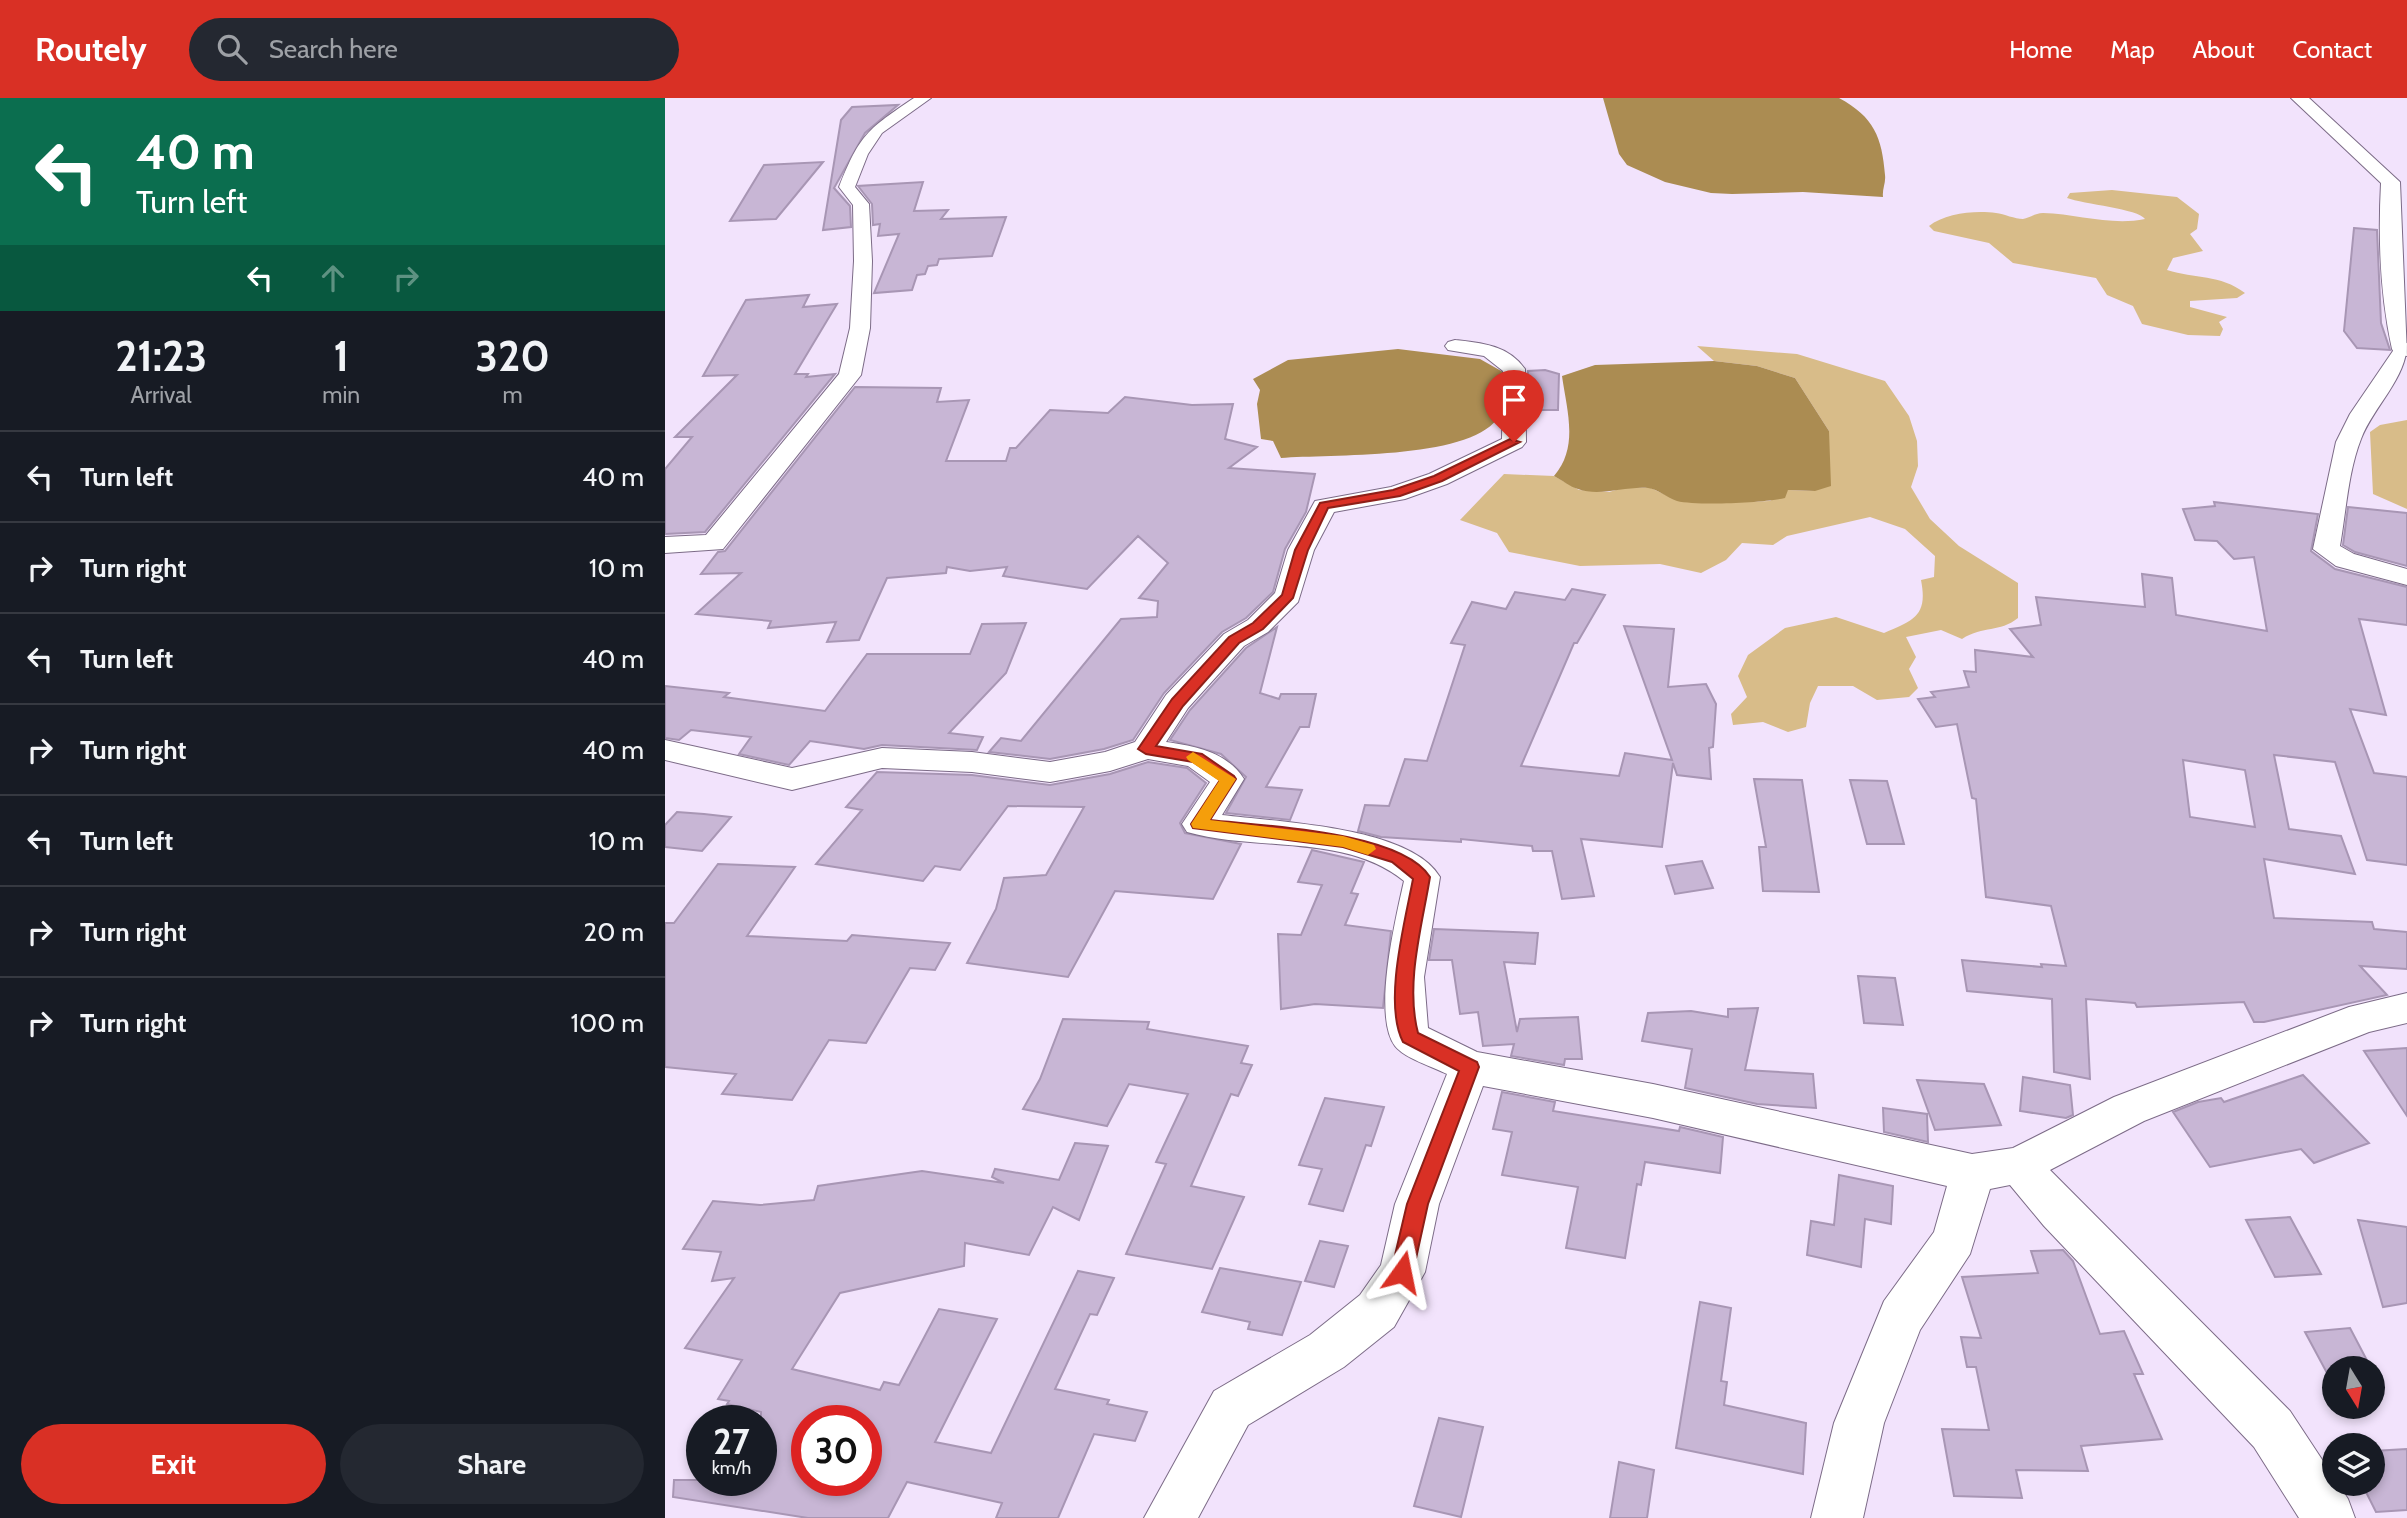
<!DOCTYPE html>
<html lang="en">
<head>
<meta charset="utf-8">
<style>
	:root { --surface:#171b24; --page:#242831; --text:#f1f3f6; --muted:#9ea1a6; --line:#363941; --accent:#d93025 }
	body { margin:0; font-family:Cabin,sans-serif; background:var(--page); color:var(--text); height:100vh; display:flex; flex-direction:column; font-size:26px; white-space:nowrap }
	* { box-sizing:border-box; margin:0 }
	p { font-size:23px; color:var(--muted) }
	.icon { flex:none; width:38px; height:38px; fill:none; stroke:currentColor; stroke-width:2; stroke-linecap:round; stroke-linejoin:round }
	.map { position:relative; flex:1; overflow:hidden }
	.details { display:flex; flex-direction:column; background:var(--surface); width:665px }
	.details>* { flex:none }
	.guide { background:#0b6e4f; color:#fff; overflow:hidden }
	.needle { width:46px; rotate:169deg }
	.buttons { position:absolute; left:1657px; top:1258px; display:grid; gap:14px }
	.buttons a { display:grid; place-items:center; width:63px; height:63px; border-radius:50%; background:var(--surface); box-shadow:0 4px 10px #0003; font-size:35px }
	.speed { position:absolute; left:21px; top:1307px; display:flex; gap:14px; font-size:35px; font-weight:700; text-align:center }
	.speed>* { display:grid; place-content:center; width:91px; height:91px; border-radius:50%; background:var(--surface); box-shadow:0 4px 10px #0003; line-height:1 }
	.speed small { font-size:18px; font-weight:400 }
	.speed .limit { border:10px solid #d22; background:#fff; color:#111 }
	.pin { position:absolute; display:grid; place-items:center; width:60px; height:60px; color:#fff; margin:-72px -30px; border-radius:50% 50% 50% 0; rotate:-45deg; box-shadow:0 0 7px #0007 }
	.pin .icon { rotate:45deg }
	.me { position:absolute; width:77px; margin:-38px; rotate:12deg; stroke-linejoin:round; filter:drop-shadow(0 0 5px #0008) }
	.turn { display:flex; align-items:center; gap:24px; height:147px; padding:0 21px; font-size:32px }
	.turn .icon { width:91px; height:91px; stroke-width:2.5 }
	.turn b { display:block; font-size:49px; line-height:60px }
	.lanes { display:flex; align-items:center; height:66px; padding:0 21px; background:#0003; justify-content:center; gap:35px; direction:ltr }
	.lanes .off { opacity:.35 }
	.eta { display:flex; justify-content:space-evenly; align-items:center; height:119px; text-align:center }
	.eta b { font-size:42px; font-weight:700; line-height:49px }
	.cta { display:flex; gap:14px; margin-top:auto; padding:14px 21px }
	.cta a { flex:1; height:80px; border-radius:42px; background:var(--accent); color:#fff; font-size:28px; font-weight:700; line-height:80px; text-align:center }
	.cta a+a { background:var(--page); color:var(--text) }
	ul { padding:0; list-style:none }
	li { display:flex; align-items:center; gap:21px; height:91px; padding:0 21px; border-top:2px solid var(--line) }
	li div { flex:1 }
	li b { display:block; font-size:26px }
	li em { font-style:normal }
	header { display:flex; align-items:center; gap:42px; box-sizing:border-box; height:98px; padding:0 35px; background:var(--accent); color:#fff }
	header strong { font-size:33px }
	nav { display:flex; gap:38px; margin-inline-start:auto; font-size:24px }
	.search { width:490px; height:63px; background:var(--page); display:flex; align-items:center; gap:18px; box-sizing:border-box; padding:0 24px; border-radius:38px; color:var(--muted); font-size:26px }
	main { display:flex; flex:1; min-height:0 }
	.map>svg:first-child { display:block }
	.green { fill:#d8bc89 }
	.water { fill:#ab8c52 }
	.building { fill:#c8b6d5; stroke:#a896b4; stroke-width:2; fill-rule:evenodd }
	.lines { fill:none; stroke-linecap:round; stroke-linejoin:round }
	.minor-casing { stroke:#7c6b87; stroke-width:2 }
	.tertiary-casing { stroke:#7c6b87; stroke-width:2 }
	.minor { fill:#fff; fill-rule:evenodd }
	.tertiary { fill:#fff; fill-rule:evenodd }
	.route { fill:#d93025; stroke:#8d1f18; stroke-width:2 }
	.slow { fill:#f59e0b }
</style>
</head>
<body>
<header>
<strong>Routely</strong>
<div class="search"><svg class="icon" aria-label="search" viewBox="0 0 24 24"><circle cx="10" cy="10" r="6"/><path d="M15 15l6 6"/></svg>Search here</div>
<nav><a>Home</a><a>Map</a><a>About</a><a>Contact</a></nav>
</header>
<main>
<section class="details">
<div class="guide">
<div class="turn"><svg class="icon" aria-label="left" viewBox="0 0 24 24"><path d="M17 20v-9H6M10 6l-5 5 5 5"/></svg><div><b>40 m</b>Turn left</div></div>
<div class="lanes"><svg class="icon" aria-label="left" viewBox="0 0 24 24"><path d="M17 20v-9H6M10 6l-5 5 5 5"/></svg><svg class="icon off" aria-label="ahead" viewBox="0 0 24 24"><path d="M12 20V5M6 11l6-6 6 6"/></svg><svg class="icon off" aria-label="right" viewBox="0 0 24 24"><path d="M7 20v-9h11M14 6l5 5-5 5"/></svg></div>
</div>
<div class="eta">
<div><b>21:23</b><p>Arrival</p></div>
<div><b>1</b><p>min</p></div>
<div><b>320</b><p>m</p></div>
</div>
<ul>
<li><svg class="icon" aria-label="left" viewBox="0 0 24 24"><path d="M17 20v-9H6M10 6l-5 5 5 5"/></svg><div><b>Turn left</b></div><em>40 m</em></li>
<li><svg class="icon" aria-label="right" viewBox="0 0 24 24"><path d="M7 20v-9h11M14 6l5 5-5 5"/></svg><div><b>Turn right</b></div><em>10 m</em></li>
<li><svg class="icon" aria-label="left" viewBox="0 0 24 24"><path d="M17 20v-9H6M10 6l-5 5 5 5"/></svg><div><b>Turn left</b></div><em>40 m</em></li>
<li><svg class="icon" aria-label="right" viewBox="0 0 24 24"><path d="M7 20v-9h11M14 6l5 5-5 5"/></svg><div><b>Turn right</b></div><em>40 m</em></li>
<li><svg class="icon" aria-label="left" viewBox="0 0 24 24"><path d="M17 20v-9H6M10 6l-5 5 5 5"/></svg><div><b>Turn left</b></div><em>10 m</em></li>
<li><svg class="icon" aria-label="right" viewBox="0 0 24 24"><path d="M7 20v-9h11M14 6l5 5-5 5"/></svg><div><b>Turn right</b></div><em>20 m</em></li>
<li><svg class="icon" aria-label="right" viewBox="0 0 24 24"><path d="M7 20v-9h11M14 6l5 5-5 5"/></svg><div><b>Turn right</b></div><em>100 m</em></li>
</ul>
<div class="cta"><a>Exit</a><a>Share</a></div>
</section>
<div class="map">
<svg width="1742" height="1420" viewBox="0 0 1742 1420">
	<rect width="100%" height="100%" fill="#f2e3fc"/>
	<path class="green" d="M 1447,92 L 1512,99 L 1534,116 L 1532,131 L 1525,136 L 1538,153 L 1508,160 L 1502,172 C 1530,181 1555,176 1580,195 L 1572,200 L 1525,203 L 1525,209 L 1562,219 L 1554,224 L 1558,231 L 1555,238 L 1523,237 L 1477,226 L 1468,208 L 1442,197 L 1431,180 L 1348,165 L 1324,145 L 1269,133 L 1264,128 C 1280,115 1311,112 1331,115 C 1339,116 1350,121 1358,121 C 1365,120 1370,115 1378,115 C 1413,116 1446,128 1480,121 C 1474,111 1418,106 1402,100 L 1405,95 Z
		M 1032,248 L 1132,256 L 1220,283 L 1244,318 L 1252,343 L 1253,368 L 1246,389 L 1265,421 L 1294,448 L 1353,485 L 1353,520 C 1334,535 1319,527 1297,541 L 1276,532 L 1241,539 L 1251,559 L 1244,571 L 1253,590 L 1244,599 L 1212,602 L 1188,588 L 1153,588 L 1145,605 L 1141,629 L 1123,634 L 1098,624 L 1068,627 L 1066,616 L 1082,599 L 1073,578 L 1083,557 L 1120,530 L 1171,519 L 1219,535 C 1249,522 1263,518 1256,482 L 1269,479 L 1270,458 L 1240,431 L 1205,419 L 1122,438 L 1108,447 L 1077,445 L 1061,462 L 1036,475 L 995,466 L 915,468 L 844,454 L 832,435 L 795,422 L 839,376 L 889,378 L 914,392 L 944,394 L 958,390 L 986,390 L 1011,402 L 1045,405 L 1105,403 L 1123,392 L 1150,393 L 1164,333 L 1130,280 L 1092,268 L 1049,263 Z
		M 1742,322 L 1742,411 L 1708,396 L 1705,334 L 1715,327 Z"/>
	<path class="water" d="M 938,0 L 1174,0 C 1209,19 1217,39 1220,77 C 1221,85 1217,91 1218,99 L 1138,94 L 1067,96 L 1046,95 L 1000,84 L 962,67 L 954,56 Z
		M 733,251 L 815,261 L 838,274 C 840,290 842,306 832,321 C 802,362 664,356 616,360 L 608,343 L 596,341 L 592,306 L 595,292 L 588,281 L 623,262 Z
		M 1049,263 L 1092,268 L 1130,280 L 1164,333 L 1166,388 L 1150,393 L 1123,392 L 1120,400 C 1099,405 1032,408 1012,403 C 1002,400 993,391 983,390 C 960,388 935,399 913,391 C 905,389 897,382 889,378 C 914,349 902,313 897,278 L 930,267 Z"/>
	<path class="building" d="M 233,7 L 200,35 L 169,90 L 185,108 L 186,129 L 158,132 L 176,22 L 187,9 Z
		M 158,64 L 111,121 L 65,123 L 99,67 Z
		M 258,84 L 249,113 L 283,112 L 276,121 L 341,119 L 327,158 L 274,161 L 272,167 L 263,168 L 260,176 L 252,177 L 247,192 L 209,195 L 234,136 L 213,138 L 215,126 L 208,127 L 207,106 L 193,88 Z
		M 1689,130 L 1712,132 L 1716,225 L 1725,252 L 1692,250 L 1679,233 Z
		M 144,197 L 138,209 L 172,206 L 130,276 L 143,276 L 141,279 L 170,276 L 40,434 L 0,436 L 0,371 L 27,339 L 10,339 L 72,277 L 38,278 L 81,202 Z
		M 880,272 L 894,276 L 893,312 L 863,312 L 863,273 Z
		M 190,289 L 276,290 L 272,304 L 304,302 L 281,363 L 341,363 L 345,350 L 351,350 L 385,312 L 443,315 L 460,299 L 527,307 L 568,306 L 560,341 L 592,349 L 564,370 L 650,376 L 641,414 L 620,451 L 608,494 L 581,520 L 557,534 L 499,595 L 468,642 L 439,651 L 385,661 L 324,654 L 336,640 L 356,643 L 456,521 L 492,519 L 493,503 L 474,500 L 503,465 L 473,438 L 422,491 L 338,478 L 342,469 L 305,473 L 282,469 L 281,475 L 222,480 L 194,542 L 162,544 L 171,524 L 103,530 L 106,523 L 31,516 L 76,475 L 36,476 L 53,454 L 60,453 Z
		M 1549,404 L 1653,416 L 1646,453 L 1670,471 L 1742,489 L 1742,527 L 1694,521 L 1721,617 L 1685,611 L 1709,675 L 1742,679 L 1742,767 L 1702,762 L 1670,664 L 1609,657 L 1624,731 L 1676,738 L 1690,776 L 1599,761 L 1609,820 L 1707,824 L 1709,831 L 1742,834 L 1742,871 L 1695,868 L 1722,897 L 1599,924 L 1589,924 L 1579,904 L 1472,909 L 1470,905 L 1421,901 L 1425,981 L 1389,974 L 1387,901 L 1302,893 L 1297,862 L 1377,869 L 1376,866 L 1401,868 L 1386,808 L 1321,799 L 1311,701 L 1307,700 L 1292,626 L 1271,629 L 1253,601 L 1270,599 L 1266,594 L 1304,589 L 1299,573 L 1311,574 L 1310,552 L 1368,559 L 1345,531 L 1376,527 L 1371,499 L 1480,509 L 1477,476 L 1507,480 L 1511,517 L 1602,533 L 1589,459 L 1569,461 L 1552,443 L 1530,442 L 1518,411 L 1550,408 ZM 1518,662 L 1580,672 L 1590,729 L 1525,719 Z
		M 1683,409 L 1742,415 L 1742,468 L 1690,454 L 1678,447 Z
		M 907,491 L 940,497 L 912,545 L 909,545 L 856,668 L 954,678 L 960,655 L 1007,662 L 959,528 L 1009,531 L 1003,589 L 1041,586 L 1051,606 L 1048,649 L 1044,650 L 1046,681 L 1012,677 L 1008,665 L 997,749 L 916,741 L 929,798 L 897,801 L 887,753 L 868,753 L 867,748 L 796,741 L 796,744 L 716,739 L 693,733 L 700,707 L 724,708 L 740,661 L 762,663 L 800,547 L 786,545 L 807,504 L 841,511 L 850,494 L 900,502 Z
		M 361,525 L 341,575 L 284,635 L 318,639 L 312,652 L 217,647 L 199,651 L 145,643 L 124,667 L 74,656 L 86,639 L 26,632 L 14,642 L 0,640 L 0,588 L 64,595 L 59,599 L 160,613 L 202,556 L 305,556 L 317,526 Z
		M 612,529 L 595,595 L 614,601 L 616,596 L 651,596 L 644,629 L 635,629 L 601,689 L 637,692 L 625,722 L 561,715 L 581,679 L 556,656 L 505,642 L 525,612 L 581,550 Z
		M 483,664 L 522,670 L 541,685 L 515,725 L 520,735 L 576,746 L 548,801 L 450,793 L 403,879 L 302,865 L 331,811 L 339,780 L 381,777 L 419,709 L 343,708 L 295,772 L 270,768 L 258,783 L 151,766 L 197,712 L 181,709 L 212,674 L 307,677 L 385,687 L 445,676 Z
		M 1089,681 L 1137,682 L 1154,794 L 1098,793 L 1094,749 L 1101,749 Z
		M 1185,682 L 1222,683 L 1239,746 L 1202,746 Z
		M 12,714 L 39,716 L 66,719 L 37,753 L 0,749 L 0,727 Z
		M 647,752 L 699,764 L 686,795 L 693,796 L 680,827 L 726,833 L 718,910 L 650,906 L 616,911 L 613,836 L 636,837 L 657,787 L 633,784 Z
		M 1037,763 L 1048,790 L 1010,796 L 1001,768 Z
		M 53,766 L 130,769 L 82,838 L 182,843 L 187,837 L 285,845 L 270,872 L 245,870 L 201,945 L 164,942 L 127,1002 L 57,996 L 71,976 L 0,969 L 0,825 L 9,825 Z
		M 769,831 L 873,835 L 870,866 L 839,864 L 852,934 L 855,921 L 913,919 L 917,961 L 900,961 L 899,967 L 846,958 L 849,946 L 818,948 L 813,914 L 795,916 L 787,862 L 764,862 Z
		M 1193,878 L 1230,880 L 1238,927 L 1199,925 Z
		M 1093,910 L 1080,972 L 1148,976 L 1151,1010 L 1092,1006 L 1020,990 L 1027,951 L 977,943 L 983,915 L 1026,913 L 1063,919 L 1063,911 Z
		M 398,921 L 484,924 L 482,931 L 583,948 L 576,965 L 587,967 L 573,998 L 566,996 L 526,1088 L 579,1099 L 547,1171 L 461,1156 L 501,1066 L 491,1064 L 523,996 L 464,986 L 442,1028 L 358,1011 L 375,981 Z
		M 1742,950 L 1742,1018 L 1699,953 Z
		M 1638,977 L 1704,1045 L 1649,1065 L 1636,1051 L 1545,1069 L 1508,1014 L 1533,1004 L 1556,1000 L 1559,1004 Z
		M 1358,979 L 1405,987 L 1408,1017 L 1401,1020 L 1355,1013 Z
		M 1252,982 L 1319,986 L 1336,1027 L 1270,1032 Z
		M 837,994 L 890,1004 L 888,1013 L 1014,1033 L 1015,1029 L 1058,1039 L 1055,1075 L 980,1064 L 976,1087 L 972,1086 L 960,1160 L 901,1150 L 913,1089 L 837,1077 L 847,1034 L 828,1031 Z
		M 660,1000 L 719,1009 L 706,1048 L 701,1047 L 678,1113 L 644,1106 L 657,1071 L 634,1067 Z
		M 1218,1010 L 1262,1016 L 1263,1044 L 1219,1034 Z
		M 410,1045 L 443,1048 L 414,1122 L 388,1109 L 364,1157 L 300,1145 L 299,1168 L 175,1195 L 127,1271 L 215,1292 L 219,1284 L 234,1287 L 274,1211 L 332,1221 L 270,1344 L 326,1355 L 413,1173 L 449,1180 L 432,1217 L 425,1216 L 390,1291 L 444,1302 L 442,1306 L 482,1314 L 470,1343 L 429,1336 L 393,1420 L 331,1420 L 337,1405 L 242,1384 L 223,1420 L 143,1420 L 8,1399 L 9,1382 L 96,1382 L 96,1314 L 62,1306 L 64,1303 L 53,1301 L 77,1262 L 20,1250 L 69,1180 L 47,1183 L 56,1154 L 18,1151 L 48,1103 L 95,1107 L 149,1102 L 153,1088 L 257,1073 L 339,1085 L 327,1079 L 330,1071 L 394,1082 ZM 142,1323 L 201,1323 L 201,1382 L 142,1382 Z
		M 1174,1077 L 1228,1088 L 1226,1126 L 1200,1121 L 1196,1169 L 1142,1157 L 1146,1123 L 1169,1127 Z
		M 1625,1119 L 1656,1176 L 1610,1179 L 1581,1122 Z
		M 1693,1122 L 1742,1129 L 1742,1205 L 1718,1209 Z
		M 655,1143 L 683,1148 L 669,1189 L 640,1183 Z
		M 1398,1152 L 1408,1163 L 1435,1236 L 1459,1233 L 1478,1276 L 1469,1276 L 1497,1341 L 1416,1348 L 1423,1373 L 1351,1372 L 1357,1400 L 1289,1398 L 1277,1331 L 1324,1332 L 1311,1269 L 1302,1269 L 1296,1239 L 1316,1240 L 1297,1179 L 1373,1175 L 1366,1153 Z
		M 555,1170 L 636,1184 L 617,1237 L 583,1231 L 585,1224 L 537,1214 Z
		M 1035,1204 L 1066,1210 L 1056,1283 L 1062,1284 L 1059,1307 L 1141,1325 L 1138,1376 L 1011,1350 Z
		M 1685,1230 L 1706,1270 L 1670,1270 L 1670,1275 L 1662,1275 L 1640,1234 Z
		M 774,1320 L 818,1329 L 796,1419 L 749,1408 Z
		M 1742,1351 L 1742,1412 L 1711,1414 L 1697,1386 L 1708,1386 L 1708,1353 Z
		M 954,1364 L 989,1372 L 982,1420 L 945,1420 Z"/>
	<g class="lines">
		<defs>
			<path id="minor" d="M 249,0 L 266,0 L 217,35 L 203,56 L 190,89 L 204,106 L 207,163 L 205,230 L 196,277 L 58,451 L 0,455 L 0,439 L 41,437 L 174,276 L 185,230 L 189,163 L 188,107 L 174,89 C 195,36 203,31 249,0 Z
				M 790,242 C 817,245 843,247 860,271 L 861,344 L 857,349 L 782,386 L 740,401 L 669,414 L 649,452 L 633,504 L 603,534 L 579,548 L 523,610 L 501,644 C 530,648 562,654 579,681 L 557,717 C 612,724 745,728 775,779 L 759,879 L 763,930 L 812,954 L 988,986 L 1307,1056 L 1348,1050 L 1449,999 L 1684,909 L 1742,895 L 1742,925 L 1704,934 L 1479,1023 L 1385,1072 L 1625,1313 L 1683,1401 L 1690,1420 L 1634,1420 L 1589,1349 L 1379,1128 L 1345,1087 L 1325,1091 L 1305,1156 L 1255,1232 L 1219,1325 L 1198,1420 L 1146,1420 L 1169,1325 L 1219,1203 L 1269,1134 L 1282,1088 L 988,1020 L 818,988 L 774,1106 L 760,1174 L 729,1229 L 679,1269 L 583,1327 L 533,1420 L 479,1420 L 549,1293 L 645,1237 L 695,1197 L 716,1167 L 730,1106 L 782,976 C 768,969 739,960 730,948 C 707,917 731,819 739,783 C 680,735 592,754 522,734 L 517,726 L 545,684 L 523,668 L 483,661 L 445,673 L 385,684 L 307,674 L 217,670 L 127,692 L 0,662 L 0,642 L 127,670 L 217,650 L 307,654 L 385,664 L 440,654 L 470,644 L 501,597 L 559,536 L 583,522 L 610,495 L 623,452 L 650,403 L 726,389 L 764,376 L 837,341 L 838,273 L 819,258 L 783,252 L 780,248 L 783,244 Z
				M 1742,245 C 1742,280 1708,309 1696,341 C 1683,374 1681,414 1675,448 L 1689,456 L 1742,471 L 1742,487 L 1671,468 L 1648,451 L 1671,344 L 1685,316 L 1732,247 Z"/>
			<path id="tertiary" d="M 1626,0 L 1644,0 L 1735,84 L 1742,258 L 1730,256 L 1727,251 C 1715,196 1713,141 1716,85 Z"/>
		</defs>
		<use href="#minor" class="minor-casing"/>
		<use href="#tertiary" class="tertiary-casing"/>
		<use href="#minor" class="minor"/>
		<use href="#tertiary" class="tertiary"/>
	</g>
	<path class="route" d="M 845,341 L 855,344 L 777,383 L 735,398 L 663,410 L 643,452 L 628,500 L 598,531 L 574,545 L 518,608 L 491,648 L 537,656 L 569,678 L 571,681 L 545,722 C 597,728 736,733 765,779 C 757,828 740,886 753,935 L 812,964 L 814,969 L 763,1106 L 748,1174 L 745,1181 L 737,1184 L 730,1181 L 726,1174 L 742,1106 L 794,973 L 738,944 C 718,905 740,824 748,781 L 727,764 L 678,749 L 528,730 L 526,726 L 555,682 L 528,664 L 481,656 L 473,651 L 507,601 L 564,539 L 588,525 L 617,497 L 630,452 L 655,405 L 728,392 L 769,378 Z"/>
	<path class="slow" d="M 528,654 L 571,681 L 545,722 L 678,738 L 709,747 L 711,751 L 703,757 L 678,749 L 528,730 L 526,726 L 554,683 L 523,662 L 521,659 Z"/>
</svg>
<div class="buttons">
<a><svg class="needle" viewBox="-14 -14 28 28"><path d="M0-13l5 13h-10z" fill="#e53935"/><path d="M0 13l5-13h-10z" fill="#9ea1a6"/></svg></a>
<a><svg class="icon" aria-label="layers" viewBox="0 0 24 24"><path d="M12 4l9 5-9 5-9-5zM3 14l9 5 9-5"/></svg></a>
</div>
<div class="speed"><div>27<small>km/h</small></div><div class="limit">30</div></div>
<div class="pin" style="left:849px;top:344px;background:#d93025"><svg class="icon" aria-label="arrive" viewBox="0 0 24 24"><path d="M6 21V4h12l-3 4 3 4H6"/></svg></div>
<svg class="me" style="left:737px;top:1174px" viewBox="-20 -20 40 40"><path d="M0-17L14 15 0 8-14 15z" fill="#d93025" stroke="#fff" stroke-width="4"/></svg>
</div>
</main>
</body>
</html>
